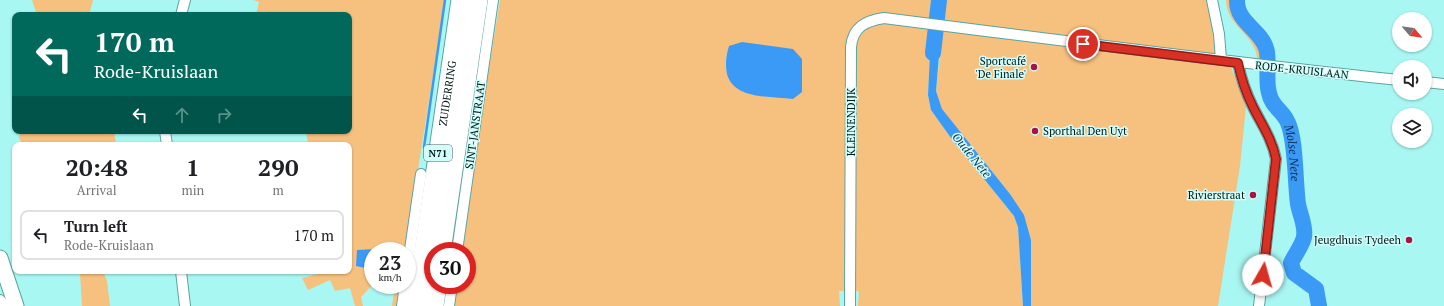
<!DOCTYPE html>
<html lang="en">
<head>
<meta charset="utf-8">
<style>
	:root { --surface:#fff; --page:#f2f2f2; --text:#202124; --muted:#757577; --line:#e0e0e0 }
	body { margin:0; font-family:"PT Serif",serif; background:var(--page); color:var(--text); height:100vh; display:flex; flex-direction:column; font-size:15px; white-space:nowrap }
	* { box-sizing:border-box; margin:0 }
	p { font-size:13px; color:var(--muted) }
	.icon { flex:none; width:22px; height:22px; fill:none; stroke:currentColor; stroke-width:2; stroke-linecap:round; stroke-linejoin:round }
	.map { position:relative; flex:1; overflow:hidden }
	.drawer { position:absolute; left:12px; top:142px; width:340px; height:132px; display:flex; flex-direction:column; background:var(--surface); border-radius:8px; box-shadow:0 1px 3px #0004 }
	.drawer>* { flex:none }
	.banner { position:absolute; left:12px; top:12px; width:340px; height:122px; border-radius:8px; box-shadow:0 1px 3px #0004; background:#00695c; color:#fff; overflow:hidden }
	.needle { width:26px; rotate:119deg }
	.tools { position:absolute; left:1392px; top:12px; display:grid; gap:8px }
	.tools a { display:grid; place-items:center; width:40px; height:40px; border-radius:50%; background:var(--surface); box-shadow:0 1px 3px #0004; font-size:20px }
	.speed { position:absolute; left:364px; top:242px; display:flex; gap:8px; font-size:20px; font-weight:700; text-align:center }
	.speed>* { display:grid; place-content:center; width:52px; height:52px; border-radius:50%; background:var(--surface); box-shadow:0 1px 3px #0004; line-height:1 }
	.speed small { font-size:10px; font-weight:400 }
	.speed .limit { border:6px solid #d22; background:#fff; color:#111 }
	.pin { position:absolute; display:grid; place-items:center; width:34px; height:34px; color:#fff; margin:-17px; border:2px solid #fff; border-radius:50%; box-shadow:0 1px 4px #0007 }
	.me { position:absolute; width:44px; margin:-22px; rotate:7deg; stroke-linejoin:round; filter:drop-shadow(0 0 3px #0008) }
	.turn { display:flex; align-items:center; gap:14px; height:84px; padding:0 16px; font-size:18px }
	.turn .icon { width:52px; height:52px; stroke-width:2.5 }
	.turn b { display:block; font-size:28px; line-height:34px }
	.lanes { display:flex; align-items:center; height:38px; padding:0 16px; background:#0003; justify-content:center; gap:20px; direction:ltr }
	.lanes .off { opacity:.35 }
	.eta { display:flex; justify-content:space-evenly; align-items:center; height:68px; text-align:center }
	.eta b { font-size:24px; font-weight:700; line-height:28px }
	ul { padding:0; list-style:none }
	li { display:flex; align-items:center; gap:12px; height:50px; margin:0 8px 6px; padding:0 8px; border:2px solid var(--line); border-radius:8px }
	li div { flex:1 }
	li b { display:block; font-size:15px }
	li em { font-style:normal }
	.map>svg:first-child { display:block }
	.green { fill:#f6c07f; fill-rule:evenodd }
	.water { fill:#3b9af6 }
	.lines { fill:none; stroke-linecap:round; stroke-linejoin:round }
	.stream { stroke:#3b9af6; stroke-width:2.5 }
	.river { stroke:#3b9af6; stroke-width:16 }
	.street-casing { stroke:#59a5a1; stroke-width:12 }
	.secondary-casing { stroke:#59a5a1; stroke-width:17 }
	.highway-casing { stroke:#59a5a1; stroke-width:21 }
	.street { stroke:#fff; stroke-width:10 }
	.secondary { stroke:#fff; stroke-width:15 }
	.highway { stroke:#fff; stroke-width:19 }
	.route-casing { stroke:#8d1f18; stroke-width:10 }
	.route { stroke:#d93025; stroke-width:7 }
	.poi-dot { fill:#a91343; stroke:#d1fefa; stroke-width:1.5 }
	.labels { text-anchor:middle; dominant-baseline:central; stroke-width:3; stroke-linejoin:round; paint-order:stroke }
	.shield { fill:#d1fefa; stroke:#3f5d5b; stroke-width:1 }
	.shield-label { font-size:10px; font-weight:bold; fill:#011817 }
	.poi-label { font-size:11px; fill:#011817; stroke:#d1fefa; text-anchor:end }
	.street-label { font-size:11px; fill:#011817; stroke:#d1fefa }
	.water-label { font-size:12px; font-style:italic; fill:#0e3357; stroke:#d1fefa }
</style>
</head>
<body>
<div class="map">
<svg width="1444" height="306" viewBox="0 0 1444 306">
	<rect width="100%" height="100%" fill="#a9f7f2"/>
	<path class="green" d="M 32,0 L 93,0 L 89,15 L 37,15 Z
		M 253,0 L 445,0 L 405,251 L 373,251 L 373,285 L 400,285 L 397,306 L 392,306 L 395,285 L 372,285 L 361,297 L 363,306 L 355,306 L 350,288 L 335,291 L 330,280 L 308,290 L 302,278 L 329,271 L 349,271 L 349,145 L 308,145 L 306,131 L 349,131 L 349,15 L 256,15 L 259,2 Z
		M 500,0 L 931,0 L 929,18 L 931,33 L 928,95 L 931,110 L 951,138 L 1014,216 L 1018,227 L 1023,306 L 858,306 L 859,291 L 839,291 L 840,306 L 454,306 L 457,285 L 467,285 L 467,251 L 462,251 L 473,168 ZM 727,51 L 756,95 C 748,94 745,92 740,87 C 724,74 725,70 727,51 Z
		M 946,0 L 1208,0 L 1214,25 L 1217,54 L 1231,67 L 1246,106 L 1240,166 L 1218,306 L 1031,306 L 1031,240 L 1010,194 L 942,110 L 936,91 Z
		M 1226,0 L 1237,0 C 1236,26 1268,30 1267,61 L 1257,60 C 1258,36 1226,27 1226,0 Z
		M 21,131 L 114,131 L 116,145 L 23,145 L 19,138 Z
		M 84,271 L 103,271 L 107,281 L 110,306 L 82,306 L 80,274 Z"/>
	<path class="water" d="M 931,33 L 941,33 L 936,91 L 942,109 L 1010,194 L 1024,215 L 1031,240 L 1031,306 L 1023,306 L 1018,227 L 1014,216 L 951,138 L 931,110 L 928,95 Z
		M 742,42 L 793,49 L 802,59 L 802,92 L 793,99 C 771,96 734,100 727,74 C 725,65 726,55 729,46 Z
		M 375,249 L 373,259 L 365,268 L 356,266 L 357,250 Z"/>
	<g class="lines">
		<path class="stream" d="M 424,147 L 445,0"/>
		<g class="river">
			<path id="s1" d="M 1237,0 C 1236,22 1260,29 1266,48 C 1270,59 1265,78 1269,93 C 1272,108 1283,110 1288,123 C 1296,140 1295,183 1298,204 C 1300,215 1306,226 1304,237 C 1302,246 1295,254 1291,263 L 1294,273 L 1316,289 L 1319,306"/>
			<path d="M 933,53 L 939,0"/>
		</g>
		<defs>
			<path id="street" d="M 1212,0 L 1219,34 L 1221,60
				M 181,15 L 185,0
				M 1238,63 C 1241,78 1246,93 1253,107 C 1262,125 1272,139 1276,159 L 1259,306
				M 1425,82 L 1444,84
				M 165,131 L 167,145
				M 457,251 L 493,0
				M 407,270 L 421,174
				M 181,271 L 185,306
				M 0,300 L 5,306
				M 402,306 L 405,285
				M 449,306 L 452,285
				M 850,306 L 851,47 C 853,27 865,21 884,18 C 1055,40 1227,62 1399,80"/>
			<path id="secondary" d="M 0,258 L 16,306"/>
			<g id="highway">
				<path d="M 441,251 L 478,0"/>
				<path id="s2" d="M 416,306 L 461,0"/>
				<path d="M 434,306 L 437,285"/>
			</g>
		</defs>
		<use href="#street" class="street-casing"/>
		<use href="#secondary" class="secondary-casing"/>
		<use href="#highway" class="highway-casing"/>
		<use href="#street" class="street"/>
		<use href="#secondary" class="secondary"/>
		<use href="#highway" class="highway"/>
	</g>
	<g class="lines">
		<defs>
			<path id="route" d="M 1083,44 L 1238,63 C 1241,78 1246,93 1253,107 C 1262,125 1272,139 1276,159 L 1263,275"/>
		</defs>
		<use href="#route" class="route-casing"/>
		<use href="#route" class="route"/>
	</g>
	<g class="poi-dot">
		<circle cx="1034" cy="67" r="4"/>
		<circle cx="1035" cy="131" r="4"/>
		<circle cx="1253" cy="195" r="4"/>
		<circle cx="1409" cy="240" r="4"/>
	</g>
	<g class="labels">
		<rect class="shield" x="424" y="145" width="28" height="16" rx="3"/>
		<g class="shield-label">
			<text x="438" y="153">N71</text>
		</g>
		<g class="poi-label">
			<text x="1026" y="61">Sportcafé<tspan x="1026" dy="13">'De Finale'</tspan></text>
			<text x="1043" y="131" text-anchor="start">Sporthal Den Uyt</text>
			<text x="1245" y="195">Rivierstraat</text>
			<text x="1401" y="240">Jeugdhuis Tydeeh</text>
		</g>
		<g class="street-label">
			<text transform="translate(1302 70) rotate(6)">RODE-KRUISLAAN</text>
			<text stroke="none"><textPath href="#s2" startOffset="215">ZUIDERRING</textPath></text>
			<text transform="translate(851 122) rotate(-90)">KLEINENDIJK</text>
			<text transform="translate(475 125) rotate(-82)">SINT-JANSTRAAT</text>
		</g>
		<g class="water-label">
			<text stroke="none"><textPath href="#s1" startOffset="169">Molse Nete</textPath></text>
			<text transform="translate(972 155) rotate(51)">Oude Nete</text>
		</g>
	</g>
</svg>
<div class="tools">
<a><svg class="needle" viewBox="-14 -14 28 28"><path d="M0-13l5 13h-10z" fill="#e53935"/><path d="M0 13l5-13h-10z" fill="#757577"/></svg></a>
<a><svg class="icon" aria-label="sound" viewBox="0 0 24 24"><path d="M4 9h4l5-4v14l-5-4H4zM17 9q2 3 0 6"/></svg></a>
<a><svg class="icon" aria-label="layers" viewBox="0 0 24 24"><path d="M12 4l9 5-9 5-9-5zM3 14l9 5 9-5"/></svg></a>
</div>
<div class="speed"><div>23<small>km/h</small></div><div class="limit">30</div></div>
<div class="pin" style="left:1083px;top:44px;background:#d93025"><svg class="icon" aria-label="arrive" viewBox="0 0 24 24"><path d="M6 21V4h12l-3 4 3 4H6"/></svg></div>
<svg class="me" style="left:1263px;top:275px" viewBox="-20 -20 40 40"><circle r="19" fill="#fff"/><path d="M0-13L10 11 0 6-10 11z" fill="#d93025"/></svg>
<div class="banner">
<div class="turn"><svg class="icon" aria-label="left" viewBox="0 0 24 24"><path d="M17 20v-9H6M10 6l-5 5 5 5"/></svg><div><b>170 m</b>Rode-Kruislaan</div></div>
<div class="lanes"><svg class="icon" aria-label="left" viewBox="0 0 24 24"><path d="M17 20v-9H6M10 6l-5 5 5 5"/></svg><svg class="icon off" aria-label="ahead" viewBox="0 0 24 24"><path d="M12 20V5M6 11l6-6 6 6"/></svg><svg class="icon off" aria-label="right" viewBox="0 0 24 24"><path d="M7 20v-9h11M14 6l5 5-5 5"/></svg></div>
</div>
<section class="drawer">
<div class="eta">
<div><b>20:48</b><p>Arrival</p></div>
<div><b>1</b><p>min</p></div>
<div><b>290</b><p>m</p></div>
</div>
<ul>
<li><svg class="icon" aria-label="left" viewBox="0 0 24 24"><path d="M17 20v-9H6M10 6l-5 5 5 5"/></svg><div><b>Turn left</b><p>Rode-Kruislaan</p></div><em>170 m</em></li>
</ul>
</section>
</div>
</body>
</html>
